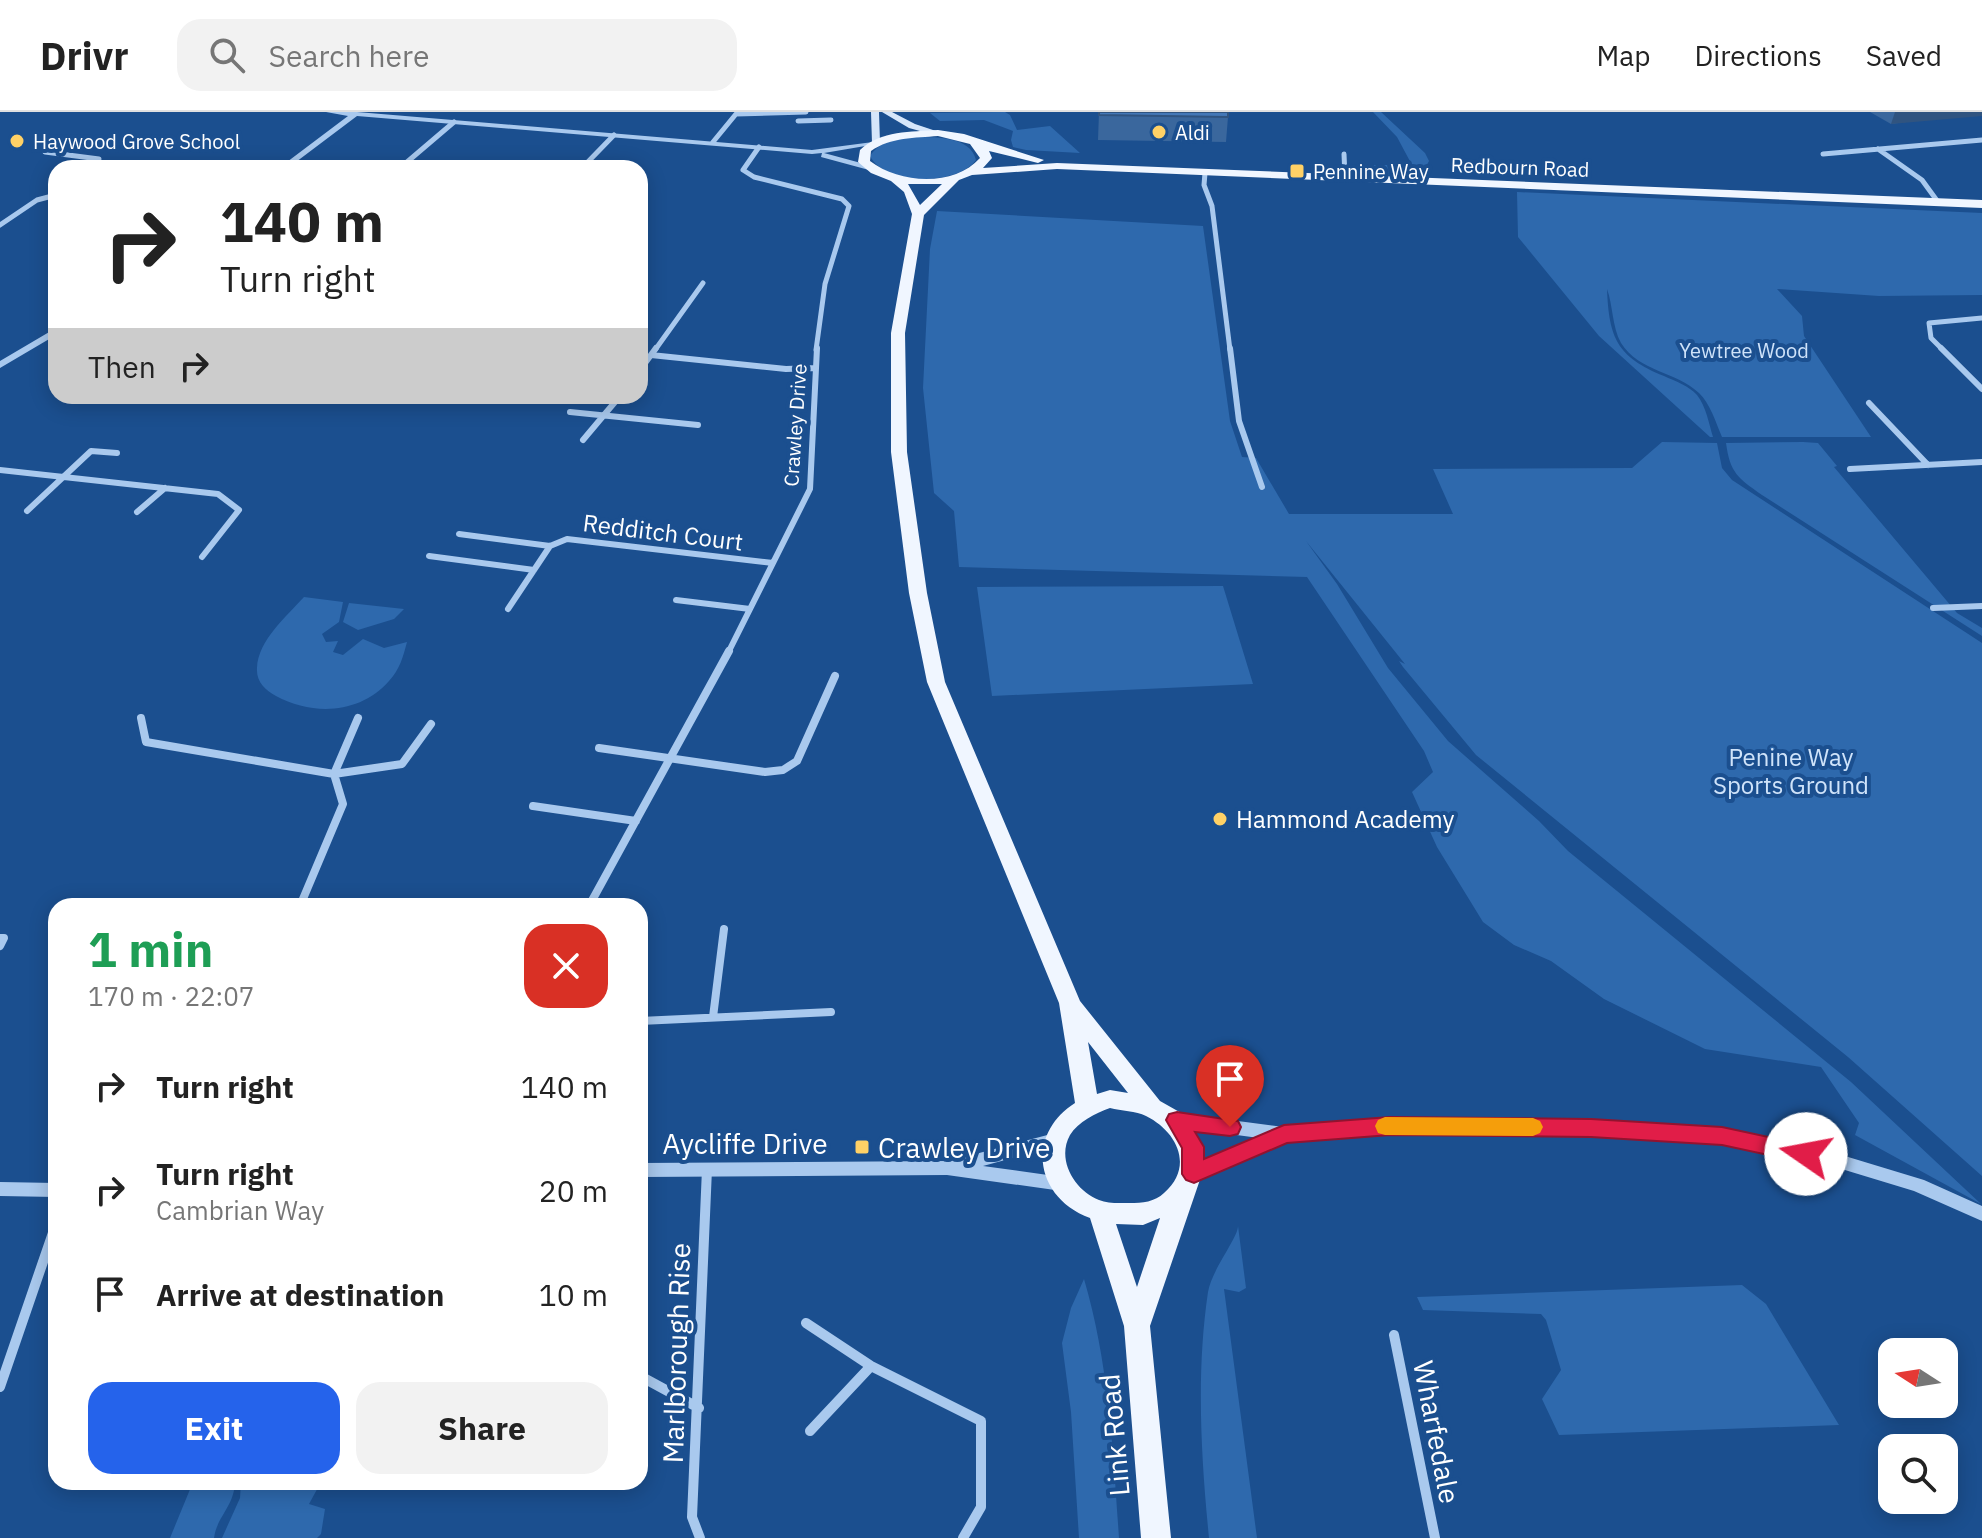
<!DOCTYPE html>
<html lang="en">
<head>
<meta charset="utf-8">
<style>
	:root { --surface:#fff; --page:#f2f2f2; --text:#222; --muted:#767676; --line:#e0e0e0; --accent:#2563eb }
	body { margin:0; font-family:"IBM Plex Sans",sans-serif; background:var(--page); color:var(--text); height:100vh; display:flex; flex-direction:column; font-size:30px; white-space:nowrap }
	* { box-sizing:border-box; margin:0 }
	p { font-size:26px; color:var(--muted) }
	.icon { flex:none; width:44px; height:44px; fill:none; stroke:currentColor; stroke-width:2; stroke-linecap:round; stroke-linejoin:round }
	.map { position:relative; flex:1; overflow:hidden }
	.drawer { position:absolute; left:48px; top:786px; width:600px; height:592px; display:flex; flex-direction:column; background:var(--surface); border-radius:24px; box-shadow:0 4px 20px #0003 }
	.drawer>* { flex:none }
	.guide { position:absolute; left:48px; top:48px; width:600px; height:244px; border-radius:24px; box-shadow:0 4px 20px #0003; background:#fff; color:var(--text); overflow:hidden }
	.needle { width:52px; rotate:282deg }
	.controls { position:absolute; left:1878px; top:1226px; display:grid; gap:16px }
	.controls a { display:grid; place-items:center; width:80px; height:80px; border-radius:16px; background:var(--surface); box-shadow:0 4px 20px #0003; font-size:40px }
	.pin { position:absolute; display:grid; place-items:center; width:68px; height:68px; color:#fff; margin:-82px -34px; border-radius:50% 50% 50% 0; rotate:-45deg; box-shadow:0 0 8px #0007 }
	.pin .icon { rotate:45deg }
	.me { position:absolute; width:88px; margin:-44px; rotate:282deg; stroke-linejoin:round; filter:drop-shadow(0 0 6px #0008) }
	.turn { display:flex; align-items:center; gap:28px; height:168px; padding:0 40px; font-size:36px }
	.turn .icon { width:104px; height:104px; stroke-width:2.5 }
	.turn b { display:block; font-size:56px; line-height:68px }
	.then { display:flex; align-items:center; height:76px; padding:0 40px; background:#0003; gap:16px; font-size:30px }
	.round { display:grid; place-items:center; flex:none; width:84px; height:84px; border-radius:24px; background:var(--page) }
	.overview { display:flex; align-items:center; justify-content:space-between; height:136px; padding:0 40px }
	h1 { font-size:48px; font-weight:700; line-height:60px; color:#1e9e55 }
	.primary-button { display:flex; gap:16px; margin-top:auto; padding:16px 40px }
	.primary-button a { flex:1; height:92px; border-radius:24px; background:var(--accent); color:#fff; font-size:32px; font-weight:700; line-height:92px; text-align:center }
	.primary-button a+a { background:var(--page); color:var(--text) }
	ul { padding:0; list-style:none }
	li { display:flex; align-items:center; gap:24px; height:104px; padding:0 40px }
	li div { flex:1 }
	li b { display:block; font-size:30px }
	li em { font-style:normal }
	header { display:flex; align-items:center; gap:48px; box-sizing:border-box; height:112px; padding:0 40px; background:var(--surface); border-bottom:2px solid var(--line) }
	header strong { font-size:38px }
	nav { display:flex; gap:44px; margin-inline-start:auto; font-size:28px }
	.search { width:560px; height:72px; background:var(--page); display:flex; align-items:center; gap:20px; box-sizing:border-box; padding:0 28px; border-radius:24px; color:var(--muted); font-size:30px }
	.map>svg:first-child { display:block }
	.green { fill:#2e69ad }
	.lines { fill:none; stroke-linecap:round; stroke-linejoin:round }
	.minor-far3 { stroke:#a9c9ee; stroke-width:5 }
	.minor-far2 { stroke:#a9c9ee; stroke-width:6 }
	.minor-far1 { stroke:#a9c9ee; stroke-width:8 }
	.minor { stroke:#a9c9ee; stroke-width:10 }
	.tertiary { fill:#a9c9ee; fill-rule:evenodd }
	.secondary { fill:#d6e6fa; fill-rule:evenodd }
	.primary { fill:#f0f6ff; fill-rule:evenodd }
	.wall { fill:#3a679d }
	.shaded-wall { fill:#305480 }
	.building { fill:#4478b7; stroke:#305480; stroke-width:2 }
	.route { fill:#e11d48; stroke:#92132f; stroke-width:2 }
	.slow { fill:#f59e0b }
	.poi-dot { fill:#ffd166; stroke:#1b4f8f; stroke-width:3 }
	.labels { text-anchor:middle; dominant-baseline:central; stroke-width:8; stroke-linejoin:round; paint-order:stroke }
	.far-poi-label { font-size:20px; fill:#fff; stroke:#1b4f8f; text-anchor:start }
	.far-street-label { font-size:20px; fill:#fff; stroke:#1b4f8f }
	.far-park-label { font-size:20px; fill:#cfe3fa; stroke:#1b4f8f }
	.street-label { font-size:24px; fill:#fff; stroke:#1b4f8f }
	.park-label { font-size:24px; fill:#cfe3fa; stroke:#1b4f8f }
	.poi-label { font-size:24px; fill:#fff; stroke:#1b4f8f; text-anchor:start }
	.near-street-label { font-size:28px; fill:#fff; stroke:#1b4f8f }
	.near-poi-label { font-size:28px; fill:#fff; stroke:#1b4f8f; text-anchor:start }
</style>
</head>
<body>
<header>
<strong>Drivr</strong>
<div class="search"><svg class="icon" aria-label="search" viewBox="0 0 24 24"><circle cx="10" cy="10" r="6"/><path d="M15 15l6 6"/></svg>Search here</div>
<nav><a>Map</a><a>Directions</a><a>Saved</a></nav>
</header>
<div class="map">
<svg width="1982" height="1426" viewBox="0 0 1982 1426">
	<rect width="100%" height="100%" fill="#1b4f8f"/>
	<path class="green" d="M 1005,0 L 1010,3 L 1017,18 L 1050,14 L 1080,41 L 1026,38 L 1013,35 L 1011,28 L 1013,19 L 984,8 L 940,9 L 930,1 Z
		M 1373,0 L 1381,0 L 1425,41 L 1429,49 C 1419,72 1376,61 1355,61 L 1354,53 L 1412,53 L 1397,25 Z
		M 918,25 C 937,25 971,25 976,48 C 957,74 885,74 870,44 C 880,28 900,26 918,25 Z
		M 1517,80 L 1982,101 L 1982,183 L 1879,184 L 1777,177 L 1802,204 L 1804,224 L 1871,325 L 1722,325 C 1716,311 1710,291 1699,281 C 1676,259 1639,260 1621,231 C 1612,215 1613,193 1607,177 C 1609,226 1617,245 1664,264 C 1675,269 1689,274 1697,283 C 1706,294 1709,312 1713,325 L 1710,325 L 1599,224 L 1518,125 Z
		M 937,99 L 1203,114 L 1230,309 L 1242,345 L 1256,346 L 1289,402 L 1453,402 L 1433,357 L 1632,356 L 1662,330 L 1717,331 L 1722,356 L 1732,368 L 1982,531 L 1982,1064 L 1848,945 L 1476,643 L 1403,555 L 1399,549 L 1405,552 L 1306,429 L 1337,472 L 1388,556 L 1448,629 L 1539,709 L 1568,739 L 1851,970 L 1981,1092 L 1855,1023 L 1859,1011 L 1821,955 L 1705,937 L 1604,887 L 1551,849 L 1514,833 L 1483,810 L 1437,735 L 1412,680 L 1433,660 L 1424,639 L 1307,465 L 959,455 L 954,399 L 934,381 L 923,276 L 930,137 Z
		M 1803,330 L 1818,331 L 1837,354 L 1834,355 L 1957,501 L 1982,516 L 1982,524 L 1762,383 C 1738,366 1730,361 1726,331 Z
		M 1223,474 L 1253,572 L 992,584 L 977,475 Z
		M 304,485 L 343,490 L 339,510 L 322,522 L 326,530 L 338,529 L 333,540 L 343,543 L 363,527 L 384,536 L 407,530 C 403,545 400,557 389,569 C 360,602 313,604 276,584 C 265,578 256,570 257,556 C 258,528 287,504 304,485 Z
		M 349,491 L 404,497 L 394,507 L 358,518 L 343,510 Z
		M 1238,1114 L 1246,1176 L 1239,1180 L 1224,1177 L 1257,1426 L 1209,1426 C 1201,1345 1196,1261 1208,1180 C 1212,1157 1238,1126 1238,1114 Z
		M 1084,1167 C 1109,1252 1113,1339 1119,1426 L 1079,1426 L 1071,1300 L 1062,1231 L 1071,1196 Z
		M 1742,1173 L 1766,1192 L 1839,1313 L 1559,1323 L 1542,1287 L 1561,1258 L 1546,1208 L 1541,1202 L 1423,1198 L 1417,1185 Z
		M 193,1370 L 235,1370 C 234,1395 217,1404 214,1426 L 170,1426 Z
		M 241,1370 L 321,1370 L 309,1392 L 325,1397 L 321,1422 L 317,1426 L 222,1426 L 240,1386 Z"/>
	<g class="lines">
		<path class="minor-far3" d="M 798,9 L 831,8
			M 713,30 L 736,2 L 806,0
			M 759,35 L 743,58 L 754,65 L 842,87 L 849,94 L 825,172 L 816,238
			M 1878,37 L 1922,68 L 1938,90
			M 45,40 L 99,47 L 87,56
			M 1344,42 L 1345,65
			M 1823,42 L 1982,28
			M 400,56 L 454,10
			M 582,56 L 614,23
			M 1205,61 L 1204,73 L 1212,94 L 1230,238
			M 0,113 L 37,88 L 56,83
			M 655,238 L 703,171
			M 1943,238 L 1931,226 L 1929,211 L 1982,206"/>
		<path class="minor-far2" d="M 1230,236 L 1239,309 L 1262,375
			M 1941,236 L 1982,277
			M 651,243 L 786,257 L 814,256
			M 640,258 L 656,236
			M 1869,291 L 1928,353
			M 570,300 L 698,313
			M 583,328 L 620,284
			M 1850,357 L 1982,350
			M 0,358 L 218,382 L 239,398 L 202,445
			M 27,399 L 91,339 L 117,341
			M 137,400 L 165,376
			M 459,422 L 550,434 L 567,427 L 773,451
			M 429,444 L 534,458
			M 676,488 L 750,497
			M 1933,496 L 1982,494
			M 508,497 L 550,434
			M 728,541 L 810,377 L 817,236"/>
		<path class="minor-far1" d="M 141,606 L 146,630 L 334,662 L 343,692 L 300,794
			M 599,636 L 765,660 L 783,658 L 797,649 L 835,564
			M 334,662 L 402,652 L 431,612
			M 334,662 L 358,606
			M 533,694 L 636,709
			M 589,794 L 729,539
			M 0,826 L 4,826 L 0,834
			M 713,905 L 724,817
			M 640,909 L 831,900"/>
		<path class="minor" d="M 806,1211 L 871,1254 L 981,1309 L 981,1395 L 963,1426
			M 1394,1223 L 1435,1426
			M 640,1264 L 699,1296
			M 0,1275 L 56,1112
			M 810,1319 L 871,1254
			M 700,1426 L 692,1405 L 707,1057"/>
		<path class="tertiary" d="M 326,0 L 357,0 L 812,38 L 873,30 L 877,32 L 824,41 L 872,54 L 873,56 L 869,58 L 821,45 L 822,41 L 812,42 L 357,4 L 288,56 L 279,56 L 348,4 Z
			M 56,216 L 56,223 L 0,256 L 0,249 Z
			M 1177,1001 L 1284,1015 L 1390,1007 L 1591,1009 L 1722,1017 L 1835,1041 L 1924,1068 L 1982,1094 L 1982,1109 L 1914,1079 L 1835,1055 L 1722,1031 L 1591,1023 L 1390,1021 L 1286,1029 L 1194,1069 L 1188,1067 L 1185,1062 L 1188,1057 L 1259,1026 L 1177,1015 L 1171,1013 L 1169,1008 L 1171,1003 Z
			M 1055,1021 L 1061,1023 L 1063,1028 L 1061,1033 L 983,1054 L 1062,1065 L 1068,1067 L 1071,1072 L 1068,1077 L 1062,1079 L 947,1063 L 640,1065 L 640,1051 L 949,1049 Z
			M 0,1070 L 56,1071 L 56,1085 L 0,1084 Z"/>
		<path class="secondary" d="M 871,0 L 879,0 L 880,31 L 876,34 L 872,31 Z
			M 882,0 L 892,0 L 915,12 L 942,21 L 938,24 L 909,16 Z"/>
		<path class="primary" d="M 938,18 L 964,22 L 1044,48 L 1038,51 L 989,39 L 992,46 L 983,56 L 1057,51 L 1982,88 L 1982,96 L 1057,57 L 972,63 L 959,68 L 924,103 L 905,221 L 907,340 L 927,481 L 945,570 L 1080,889 L 1160,989 L 1183,1002 L 1201,1030 L 1205,1053 L 1150,1214 L 1171,1426 L 1141,1426 L 1124,1214 L 1090,1106 C 1035,1086 1025,1023 1075,991 L 1059,891 L 927,570 L 909,481 L 891,340 L 891,221 L 912,102 L 904,80 L 891,69 L 871,61 L 858,50 L 860,38 C 881,18 911,20 938,18 ZM 938,24 L 970,32 L 980,46 C 954,75 900,72 870,49 L 871,39 C 891,25 915,26 938,24 ZM 908,72 L 942,72 L 920,93 ZM 1088,930 L 1128,981 L 1110,978 L 1097,982 ZM 1110,996 C 1121,999 1136,999 1146,1004 C 1178,1020 1194,1055 1164,1081 C 1155,1090 1142,1091 1130,1091 C 1120,1091 1108,1092 1099,1088 C 1075,1079 1056,1048 1070,1023 C 1078,1010 1096,1001 1110,996 ZM 1160,1106 L 1137,1175 L 1116,1112 L 1143,1113 Z"/>
	</g>
	<path class="wall" d="M 1099,0 L 1228,5 L 1226,30 L 1098,28 Z
		M 1870,0 L 1982,0 L 1891,12 Z"/>
	<path class="shaded-wall" d="M 1895,0 L 1982,0 L 1982,4 L 1891,12 Z"/>
	<path class="building" d="M 1099,0 L 1228,0 L 1228,5 L 1099,3 Z"/>
	<path class="route" d="M 1177,1000 L 1238,1009 L 1241,1015 L 1238,1022 L 1230,1024 L 1195,1020 L 1204,1035 L 1204,1047 L 1284,1013 L 1390,1005 L 1591,1007 L 1722,1015 L 1806,1033 L 1814,1036 L 1817,1042 L 1814,1048 L 1806,1051 L 1722,1033 L 1591,1025 L 1390,1023 L 1287,1031 L 1194,1071 L 1186,1068 L 1182,1062 L 1182,1036 L 1166,1008 L 1169,1002 Z"/>
	<path class="slow" d="M 1385,1005 L 1533,1006 L 1540,1009 L 1543,1015 L 1540,1021 L 1533,1024 L 1385,1023 L 1378,1021 L 1375,1014 L 1378,1008 Z"/>
	<g class="poi-dot">
		<circle cx="1159" cy="20" r="8"/>
		<circle cx="17" cy="29" r="8"/>
		<rect x="1289" y="51" width="16" height="16" rx="4"/>
		<circle cx="1220" cy="707" r="8"/>
		<rect x="854" y="1027" width="16" height="16" rx="4"/>
	</g>
	<g class="labels">
		<g class="far-poi-label">
			<text x="1175" y="20">Aldi</text>
			<text x="33" y="29">Haywood Grove School</text>
			<text x="1313" y="59">Pennine Way</text>
		</g>
		<g class="far-street-label">
			<text transform="translate(1520 55) rotate(2)">Redbourn Road</text>
			<text transform="translate(795 313) rotate(-86)">Crawley Drive</text>
		</g>
		<g class="far-park-label">
			<text x="1744" y="238">Yewtree Wood</text>
		</g>
		<g class="street-label">
			<text transform="translate(663 420) rotate(7)">Redditch Court</text>
		</g>
		<g class="park-label">
			<text x="1791" y="645">Penine Way<tspan x="1791" dy="28">Sports Ground</tspan></text>
		</g>
		<g class="poi-label">
			<text x="1236" y="707">Hammond Academy</text>
		</g>
		<g class="near-street-label">
			<text x="745" y="1031">Aycliffe Drive</text>
			<text transform="translate(676 1241) rotate(-88)">Marlborough Rise</text>
			<text transform="translate(1437 1320) rotate(79)">Wharfedale</text>
			<text transform="translate(1114 1323) rotate(-95)">Link Road</text>
		</g>
		<g class="near-poi-label">
			<text x="878" y="1035">Crawley Drive</text>
		</g>
	</g>
</svg>
<div class="controls">
<a><svg class="needle" viewBox="-14 -14 28 28"><path d="M0-13l5 13h-10z" fill="#e53935"/><path d="M0 13l5-13h-10z" fill="#767676"/></svg></a>
<a><svg class="icon" aria-label="search" viewBox="0 0 24 24"><circle cx="10" cy="10" r="6"/><path d="M15 15l6 6"/></svg></a>
</div>
<div class="pin" style="left:1230px;top:1015px;background:#d93025"><svg class="icon" aria-label="arrive" viewBox="0 0 24 24"><path d="M6 21V4h12l-3 4 3 4H6"/></svg></div>
<svg class="me" style="left:1806px;top:1042px" viewBox="-20 -20 40 40"><circle r="19" fill="#fff"/><path d="M0-13L10 11 0 6-10 11z" fill="#e11d48"/></svg>
<div class="guide">
<div class="turn"><svg class="icon" aria-label="right" viewBox="0 0 24 24"><path d="M7 20v-9h11M14 6l5 5-5 5"/></svg><div><b>140 m</b>Turn right</div></div>
<div class="then">Then<svg class="icon" aria-label="right" viewBox="0 0 24 24"><path d="M7 20v-9h11M14 6l5 5-5 5"/></svg></div>
</div>
<section class="drawer">
<div class="overview"><div><h1>1 min</h1><p>170 m · 22:07</p></div><a class="round" style="background:#d93025;color:#fff"><svg class="icon" aria-label="close" viewBox="0 0 24 24"><path d="M6 6l12 12M18 6L6 18"/></svg></a></div>
<ul>
<li><svg class="icon" aria-label="right" viewBox="0 0 24 24"><path d="M7 20v-9h11M14 6l5 5-5 5"/></svg><div><b>Turn right</b></div><em>140 m</em></li>
<li><svg class="icon" aria-label="right" viewBox="0 0 24 24"><path d="M7 20v-9h11M14 6l5 5-5 5"/></svg><div><b>Turn right</b><p>Cambrian Way</p></div><em>20 m</em></li>
<li><svg class="icon" aria-label="arrive" viewBox="0 0 24 24"><path d="M6 21V4h12l-3 4 3 4H6"/></svg><div><b>Arrive at destination</b></div><em>10 m</em></li>
</ul>
<div class="primary-button"><a>Exit</a><a>Share</a></div>
</section>
</div>
</body>
</html>
